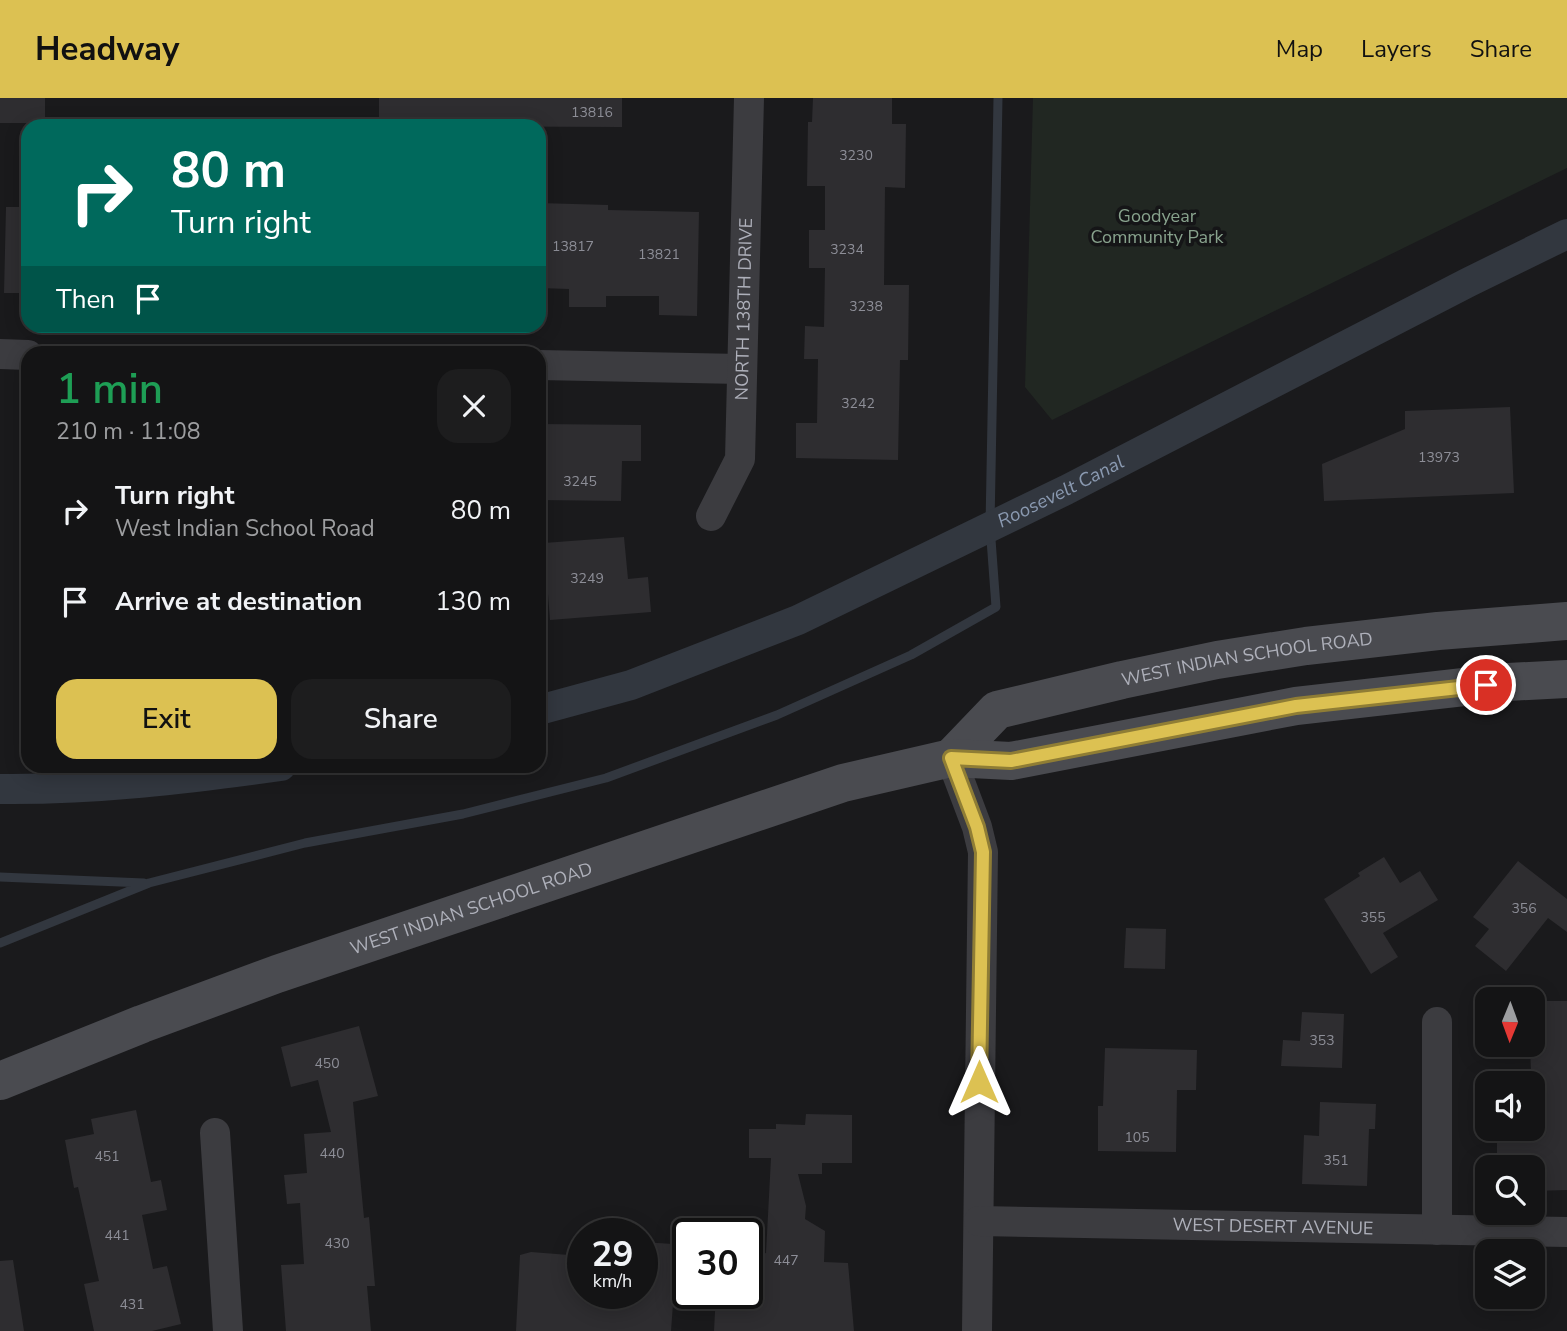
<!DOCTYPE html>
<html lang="en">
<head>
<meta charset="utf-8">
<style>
	:root { --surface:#141415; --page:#1d1d1e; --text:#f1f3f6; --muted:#9d9ea0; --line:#333334; --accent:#dcc152 }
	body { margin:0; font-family:"Nunito Sans",sans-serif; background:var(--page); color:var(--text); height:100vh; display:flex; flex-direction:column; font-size:26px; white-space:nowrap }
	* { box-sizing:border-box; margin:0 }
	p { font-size:23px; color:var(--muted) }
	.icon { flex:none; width:38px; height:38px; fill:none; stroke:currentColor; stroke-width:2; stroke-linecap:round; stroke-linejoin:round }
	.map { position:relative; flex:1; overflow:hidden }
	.side { position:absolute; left:21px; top:248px; width:525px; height:427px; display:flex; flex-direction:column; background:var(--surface); border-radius:21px; box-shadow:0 4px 18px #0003,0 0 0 2px var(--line) }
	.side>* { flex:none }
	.hud { position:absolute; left:21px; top:21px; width:525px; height:214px; border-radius:21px; box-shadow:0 4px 18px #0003,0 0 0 2px var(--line); background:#00695c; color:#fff; overflow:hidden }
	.needle { width:46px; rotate:181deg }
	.tools { position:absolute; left:1475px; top:889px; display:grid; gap:14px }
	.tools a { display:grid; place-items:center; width:70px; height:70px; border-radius:14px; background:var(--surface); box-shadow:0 4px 18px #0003,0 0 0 2px var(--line); font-size:35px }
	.speed { position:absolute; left:567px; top:1120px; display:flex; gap:14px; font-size:35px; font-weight:700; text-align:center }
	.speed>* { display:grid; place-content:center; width:91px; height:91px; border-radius:50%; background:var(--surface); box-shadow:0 4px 18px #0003,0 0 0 2px var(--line); line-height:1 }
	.speed small { font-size:18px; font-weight:400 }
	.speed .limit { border:4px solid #111; border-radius:10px; background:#fff; color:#111 }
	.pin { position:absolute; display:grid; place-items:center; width:60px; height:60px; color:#fff; margin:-30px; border:4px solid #fff; border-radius:50%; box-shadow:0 2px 7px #0007 }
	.me { position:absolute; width:77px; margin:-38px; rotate:0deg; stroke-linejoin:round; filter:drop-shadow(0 0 5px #0008) }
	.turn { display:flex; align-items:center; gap:24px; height:147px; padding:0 35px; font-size:32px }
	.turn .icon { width:91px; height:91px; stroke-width:2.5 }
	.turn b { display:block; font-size:49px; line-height:60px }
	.then { display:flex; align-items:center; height:66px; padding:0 35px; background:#0003; gap:14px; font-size:26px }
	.round { display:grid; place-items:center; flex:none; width:74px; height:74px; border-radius:21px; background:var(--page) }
	.head { display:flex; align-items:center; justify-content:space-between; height:119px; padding:0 35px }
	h1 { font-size:42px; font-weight:600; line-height:52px; color:#1e9e55 }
	.action { display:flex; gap:14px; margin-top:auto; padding:14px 35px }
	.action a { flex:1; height:80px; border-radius:21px; background:var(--accent); color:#111; font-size:28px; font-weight:600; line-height:80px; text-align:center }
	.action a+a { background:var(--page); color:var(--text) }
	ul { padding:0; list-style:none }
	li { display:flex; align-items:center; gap:21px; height:91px; padding:0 35px }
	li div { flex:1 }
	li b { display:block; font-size:26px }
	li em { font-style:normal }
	header { display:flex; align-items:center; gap:42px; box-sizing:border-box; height:98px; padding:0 35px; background:var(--accent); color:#111 }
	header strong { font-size:33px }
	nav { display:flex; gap:38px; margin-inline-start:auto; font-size:24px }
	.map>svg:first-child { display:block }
	.green { fill:#212722 }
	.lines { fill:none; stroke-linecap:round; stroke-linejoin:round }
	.stream { stroke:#32373f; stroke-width:9 }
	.canal { stroke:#32373f; stroke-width:30 }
	.building { fill:#2e2d30 }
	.minor { stroke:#3c3c40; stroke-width:30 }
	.secondary { stroke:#4a4b50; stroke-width:38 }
	.route-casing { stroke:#8f7d35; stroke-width:18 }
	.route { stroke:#dcc152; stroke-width:12 }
	.labels { text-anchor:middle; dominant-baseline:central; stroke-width:7; stroke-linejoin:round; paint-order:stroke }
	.number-label { font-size:14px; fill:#8d8e97 }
	.park-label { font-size:18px; fill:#88a28d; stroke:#151517 }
	.street-label { font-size:18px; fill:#aeb0ba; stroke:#151517 }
	.water-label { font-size:19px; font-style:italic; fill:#8a99b0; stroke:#151517 }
</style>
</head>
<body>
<header>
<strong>Headway</strong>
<nav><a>Map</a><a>Layers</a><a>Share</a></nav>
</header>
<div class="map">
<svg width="1567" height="1233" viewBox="0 0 1567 1233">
	<rect width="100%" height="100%" fill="#1a1a1c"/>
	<path class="green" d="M 1033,0 L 1567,0 L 1567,70 L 1052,322 L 1025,289 Z"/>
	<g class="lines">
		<path class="stream" d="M 0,779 L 144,785
			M 0,845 L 149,785 L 305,745 L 463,716 L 606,680 L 777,617 L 911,557 L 996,509 L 990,428 L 998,0"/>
		<g class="canal">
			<path id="s1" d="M 539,612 L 631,587 L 798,522 L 1066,392 L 1469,184 L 1567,136"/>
			<path d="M 0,691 C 94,692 188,681 281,668"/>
		</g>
	</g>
	<path class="building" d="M 0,0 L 45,0 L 45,25 L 0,25 Z
		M 379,0 L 622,0 L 622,29 L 379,28 Z
		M 813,0 L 892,0 L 892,26 L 906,26 L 905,90 L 885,89 L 884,187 L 909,187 L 908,262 L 900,262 L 898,362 L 796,360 L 796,325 L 817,325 L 818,261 L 804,261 L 805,228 L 824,229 L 825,170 L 809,170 L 809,132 L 825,132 L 825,88 L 807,88 L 808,24 L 812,24 Z
		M 539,105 L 608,107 L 608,112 L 699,114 L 697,218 L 659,217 L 659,198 L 606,198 L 606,209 L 569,209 L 569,191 L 539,190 Z
		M 6,109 L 28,109 L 28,195 L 4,195 Z
		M 1510,309 L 1514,395 L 1324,403 L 1322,366 L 1405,331 L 1405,313 Z
		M 539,326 L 641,327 L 641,363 L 622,363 L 621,403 L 539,402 Z
		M 624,439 L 628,481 L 648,479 L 651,514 L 550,522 L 544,445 Z
		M 1384,759 L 1400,785 L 1420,773 L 1438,802 L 1383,835 L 1398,859 L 1371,876 L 1324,801 L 1360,778 L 1358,775 Z
		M 1518,763 L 1567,801 L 1567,834 L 1548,820 L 1506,873 L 1475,848 L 1489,831 L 1473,819 Z
		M 1126,830 L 1166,831 L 1165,871 L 1124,870 Z
		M 1533,903 L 1567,903 L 1567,1092 L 1533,1093 L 1533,1069 L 1514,1069 L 1514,1058 L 1497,1058 L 1497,1031 L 1533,1031 L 1530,947 L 1533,947 Z
		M 1302,914 L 1344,916 L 1342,970 L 1281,968 L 1283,942 L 1300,943 Z
		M 359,928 L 378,998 L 353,1004 L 364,1120 L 369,1119 L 375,1188 L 367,1188 L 371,1233 L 286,1233 L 281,1167 L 304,1166 L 300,1105 L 287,1106 L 284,1077 L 307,1075 L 304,1036 L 331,1034 L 318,982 L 291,989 L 281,949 Z
		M 1105,950 L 1197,952 L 1196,992 L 1177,992 L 1176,1054 L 1098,1053 L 1098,1008 L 1103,1008 Z
		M 1320,1004 L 1376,1006 L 1375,1031 L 1369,1031 L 1367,1088 L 1302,1086 L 1304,1037 L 1319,1038 Z
		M 136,1012 L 151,1084 L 161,1082 L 167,1112 L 142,1117 L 153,1171 L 167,1168 L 181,1226 L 152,1233 L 94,1233 L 84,1186 L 99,1183 L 78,1089 L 74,1090 L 65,1042 L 94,1036 L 91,1021 Z
		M 806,1016 L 852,1017 L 852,1065 L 822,1065 L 822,1076 L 798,1076 L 806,1108 L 805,1121 L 825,1133 L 824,1164 L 848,1165 L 854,1233 L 714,1233 L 716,1195 L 747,1195 L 747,1160 L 766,1155 L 771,1060 L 749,1060 L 749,1031 L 776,1031 L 776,1026 L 805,1027 Z
		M 642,1144 L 673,1146 L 671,1180 L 675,1179 L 671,1233 L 516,1233 L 520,1157 L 531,1154 L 569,1157 L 575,1178 L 583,1178 L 583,1195 L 642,1195 Z
		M 13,1162 L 24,1233 L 0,1233 L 0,1163 Z"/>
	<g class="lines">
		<g class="minor">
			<path d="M 0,256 L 28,257"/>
			<path d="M 539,267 L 741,271"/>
			<path id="s2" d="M 711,418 L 740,361 L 749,0"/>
			<path d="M 951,660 L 977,729 L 983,754 L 977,1233"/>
			<path d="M 215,1035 L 228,1233"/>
			<path id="s3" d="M 979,1123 L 1567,1134"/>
			<path d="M 1437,1132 L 1437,924"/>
		</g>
		<g class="secondary">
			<path id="s4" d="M 951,660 L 997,612 L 1122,582 L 1217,562 L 1306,548 L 1438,533 L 1567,523"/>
			<path id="s5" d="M 0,983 L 142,926 L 277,876 L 843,685 L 951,660 L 1011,663 L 1296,608 L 1508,584 L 1567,581"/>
		</g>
	</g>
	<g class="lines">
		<defs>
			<path id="route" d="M 979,984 L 983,754 L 977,729 L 951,660 L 1011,663 L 1296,608 L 1486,587"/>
		</defs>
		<use href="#route" class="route-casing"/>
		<use href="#route" class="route"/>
	</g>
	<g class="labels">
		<g class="number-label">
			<text x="592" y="14">13816</text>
			<text x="856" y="57">3230</text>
			<text x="573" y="148">13817</text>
			<text x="847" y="151">3234</text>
			<text x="659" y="156">13821</text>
			<text x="866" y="208">3238</text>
			<text x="858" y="305">3242</text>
			<text x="1439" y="359">13973</text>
			<text x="580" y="383">3245</text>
			<text x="587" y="480">3249</text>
			<text x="1524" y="810">356</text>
			<text x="1373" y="819">355</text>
			<text x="1322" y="942">353</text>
			<text x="327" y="965">450</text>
			<text x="1137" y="1039">105</text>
			<text x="332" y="1055">440</text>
			<text x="107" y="1058">451</text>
			<text x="1336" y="1062">351</text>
			<text x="117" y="1137">441</text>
			<text x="337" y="1145">430</text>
			<text x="786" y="1162">447</text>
			<text x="132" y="1206">431</text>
		</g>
		<g class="park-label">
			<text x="1157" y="118">Goodyear<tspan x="1157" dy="21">Community Park</tspan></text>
		</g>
		<g class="street-label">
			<text stroke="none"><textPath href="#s2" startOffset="214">NORTH 138TH DRIVE</textPath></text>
			<text stroke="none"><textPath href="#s4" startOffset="322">WEST INDIAN SCHOOL ROAD</textPath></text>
			<text stroke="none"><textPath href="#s5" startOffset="502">WEST INDIAN SCHOOL ROAD</textPath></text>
			<text stroke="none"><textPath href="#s3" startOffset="294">WEST DESERT AVENUE</textPath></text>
		</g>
		<g class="water-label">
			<text stroke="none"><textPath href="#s1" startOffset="567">Roosevelt Canal</textPath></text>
		</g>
	</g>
</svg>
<div class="tools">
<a><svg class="needle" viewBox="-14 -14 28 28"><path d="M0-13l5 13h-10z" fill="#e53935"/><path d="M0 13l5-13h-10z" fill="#9d9ea0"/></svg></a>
<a><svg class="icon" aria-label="sound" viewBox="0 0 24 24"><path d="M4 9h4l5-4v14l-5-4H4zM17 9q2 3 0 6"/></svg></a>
<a><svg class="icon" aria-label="search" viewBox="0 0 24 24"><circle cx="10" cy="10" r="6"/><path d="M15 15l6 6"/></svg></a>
<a><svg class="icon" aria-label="layers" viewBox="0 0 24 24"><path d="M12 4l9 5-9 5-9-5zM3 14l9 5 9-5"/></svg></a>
</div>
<div class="speed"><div>29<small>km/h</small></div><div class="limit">30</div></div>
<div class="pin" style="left:1486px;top:587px;background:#d93025"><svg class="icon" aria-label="arrive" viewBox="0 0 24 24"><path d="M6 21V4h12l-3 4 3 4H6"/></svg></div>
<svg class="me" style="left:979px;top:984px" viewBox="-20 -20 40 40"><path d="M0-17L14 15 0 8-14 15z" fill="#dcc152" stroke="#fff" stroke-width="4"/></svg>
<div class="hud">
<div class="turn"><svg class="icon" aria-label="right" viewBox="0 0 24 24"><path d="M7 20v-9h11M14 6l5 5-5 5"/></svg><div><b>80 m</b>Turn right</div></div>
<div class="then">Then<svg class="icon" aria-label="arrive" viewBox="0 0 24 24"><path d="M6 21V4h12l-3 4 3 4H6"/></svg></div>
</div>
<section class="side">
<div class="head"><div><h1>1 min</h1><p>210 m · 11:08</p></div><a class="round"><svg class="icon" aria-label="close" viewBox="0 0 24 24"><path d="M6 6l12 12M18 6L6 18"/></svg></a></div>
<ul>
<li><svg class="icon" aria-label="right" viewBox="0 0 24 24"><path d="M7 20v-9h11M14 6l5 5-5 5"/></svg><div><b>Turn right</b><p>West Indian School Road</p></div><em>80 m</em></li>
<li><svg class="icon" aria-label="arrive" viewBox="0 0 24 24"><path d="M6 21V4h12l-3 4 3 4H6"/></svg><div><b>Arrive at destination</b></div><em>130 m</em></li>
</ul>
<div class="action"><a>Exit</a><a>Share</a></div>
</section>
</div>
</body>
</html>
